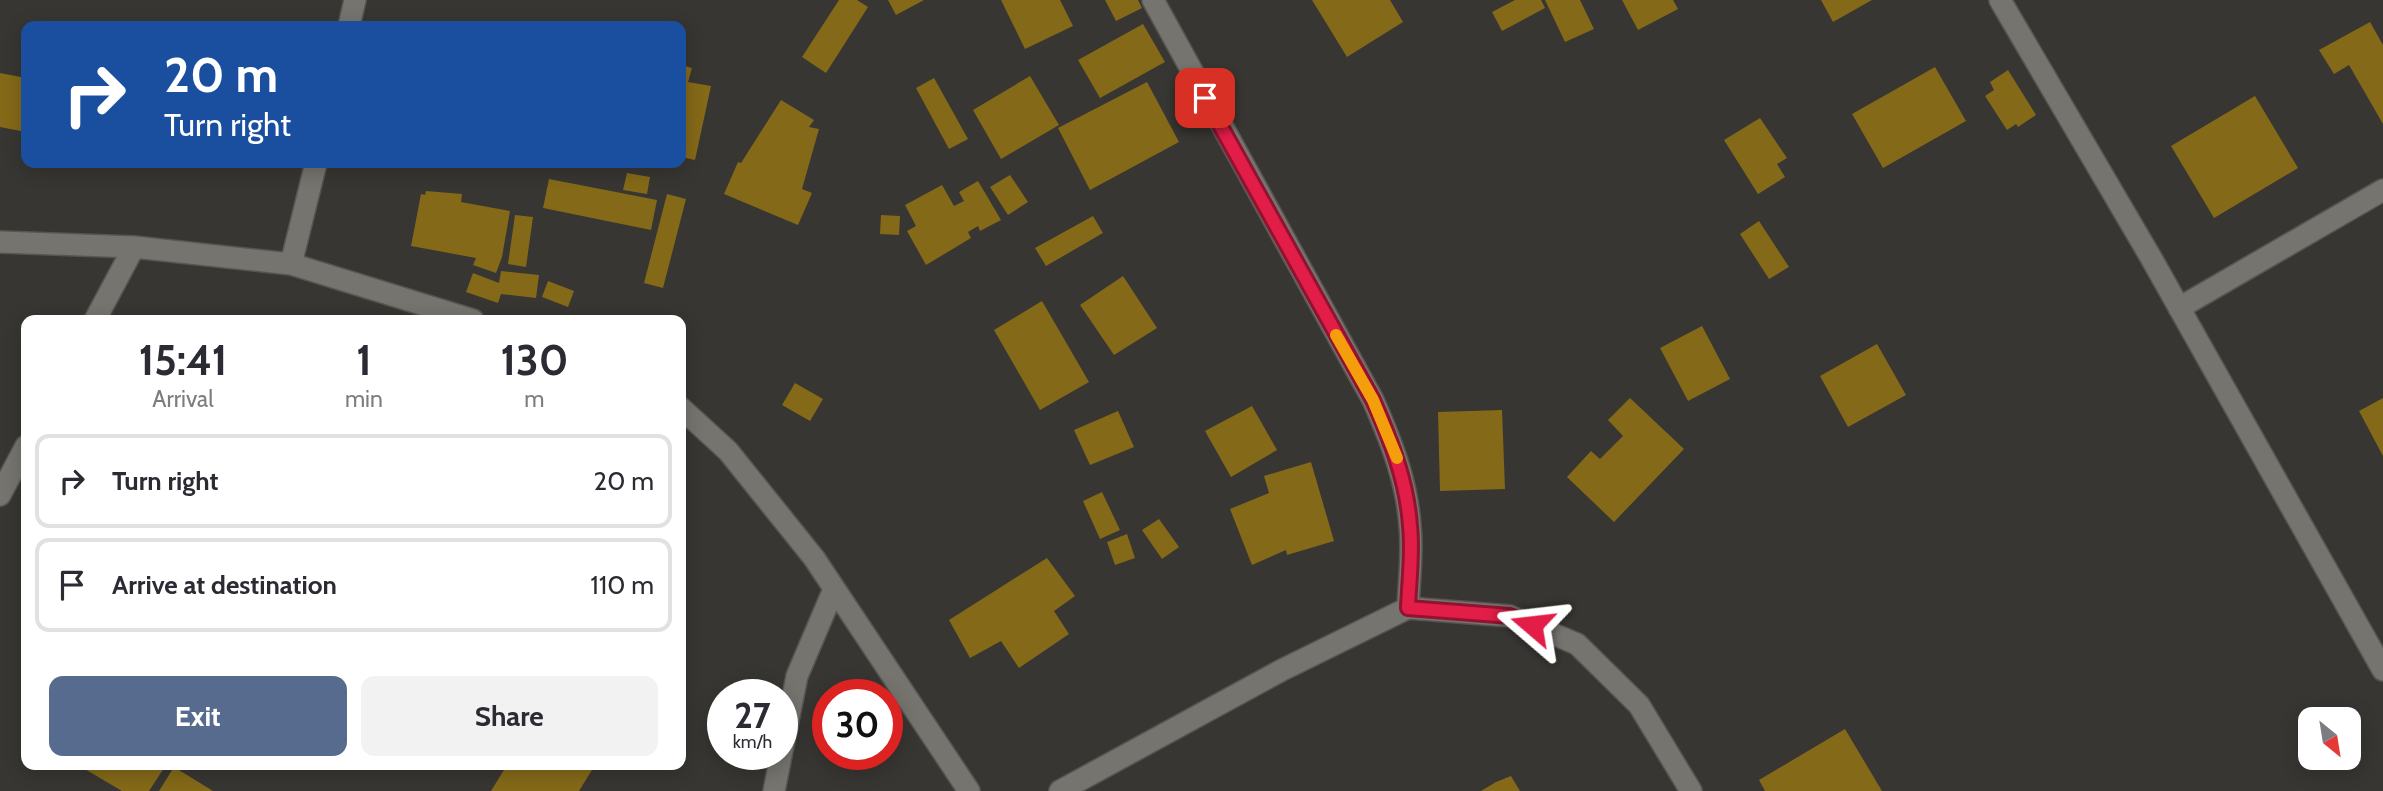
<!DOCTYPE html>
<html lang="en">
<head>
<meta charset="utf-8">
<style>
	:root { --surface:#fff; --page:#f2f2f3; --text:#2b2b33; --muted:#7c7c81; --line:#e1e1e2; --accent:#566b8d }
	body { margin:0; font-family:Cabin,sans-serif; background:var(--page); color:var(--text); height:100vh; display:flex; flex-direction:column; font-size:26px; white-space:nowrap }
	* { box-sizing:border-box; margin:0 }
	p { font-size:23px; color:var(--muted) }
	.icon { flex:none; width:38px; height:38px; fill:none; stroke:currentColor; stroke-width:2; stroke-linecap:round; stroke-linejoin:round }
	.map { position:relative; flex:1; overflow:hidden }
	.sheet { position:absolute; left:21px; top:315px; width:665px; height:455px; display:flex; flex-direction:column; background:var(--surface); border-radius:14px; box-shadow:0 4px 18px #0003 }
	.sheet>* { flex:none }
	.top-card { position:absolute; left:21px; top:21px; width:665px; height:147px; border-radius:14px; box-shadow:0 4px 18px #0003; background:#1a4fa0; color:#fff; overflow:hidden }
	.needle { width:46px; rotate:150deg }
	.buttons { position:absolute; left:2298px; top:707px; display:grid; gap:14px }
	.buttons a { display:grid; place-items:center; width:63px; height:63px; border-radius:14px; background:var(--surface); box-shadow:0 4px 18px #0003; font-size:35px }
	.speed { position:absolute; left:707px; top:679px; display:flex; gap:14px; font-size:35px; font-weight:700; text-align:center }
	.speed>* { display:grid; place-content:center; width:91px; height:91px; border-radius:50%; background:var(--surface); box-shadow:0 4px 18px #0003; line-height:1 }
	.speed small { font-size:18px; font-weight:400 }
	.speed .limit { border:10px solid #d22; background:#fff; color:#111 }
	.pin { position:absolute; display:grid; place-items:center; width:60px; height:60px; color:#fff; margin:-30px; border-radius:14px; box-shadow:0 4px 10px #0006 }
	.me { position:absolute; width:77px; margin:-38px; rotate:287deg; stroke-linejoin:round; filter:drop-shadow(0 0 5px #0008) }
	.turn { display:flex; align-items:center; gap:24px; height:147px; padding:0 28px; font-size:32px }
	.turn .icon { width:91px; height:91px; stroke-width:2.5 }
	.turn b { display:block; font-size:49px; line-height:60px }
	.eta { display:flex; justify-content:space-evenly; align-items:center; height:119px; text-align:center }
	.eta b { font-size:42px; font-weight:700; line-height:49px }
	.cta { display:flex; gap:14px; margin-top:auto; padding:14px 28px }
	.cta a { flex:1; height:80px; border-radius:14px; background:var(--accent); color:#fff; font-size:28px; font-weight:700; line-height:80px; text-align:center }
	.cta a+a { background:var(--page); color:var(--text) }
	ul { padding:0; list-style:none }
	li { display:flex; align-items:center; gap:21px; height:94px; margin:0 14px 10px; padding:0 14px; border:4px solid var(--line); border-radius:14px }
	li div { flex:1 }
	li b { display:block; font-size:26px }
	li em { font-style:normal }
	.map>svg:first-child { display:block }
	.building { fill:#846918 }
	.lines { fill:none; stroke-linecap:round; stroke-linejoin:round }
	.street-casing { stroke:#565552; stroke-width:24 }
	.street { stroke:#76746f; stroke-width:21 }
	.route-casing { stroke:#92132f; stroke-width:18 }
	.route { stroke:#e11d48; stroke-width:12 }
	.slow { stroke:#f59e0b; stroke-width:12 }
</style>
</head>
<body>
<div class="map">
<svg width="2383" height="791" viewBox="0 0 2383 791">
	<rect width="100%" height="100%" fill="#383632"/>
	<path class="building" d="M 839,0 L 857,0 L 868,7 L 826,73 L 802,57 Z
		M 888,0 L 924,0 L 896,15 Z
		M 1001,0 L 1060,0 L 1073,26 L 1025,49 Z
		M 1105,0 L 1138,0 L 1142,8 L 1116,21 Z
		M 1312,0 L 1390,0 L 1403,22 L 1347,57 Z
		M 1515,0 L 1541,0 L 1545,8 L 1502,31 L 1492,12 Z
		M 1545,0 L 1580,0 L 1594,29 L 1565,42 Z
		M 1622,0 L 1673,0 L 1678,9 L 1638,30 Z
		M 1821,0 L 1872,0 L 1833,22 Z
		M 2370,22 L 2383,45 L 2383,124 L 2349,65 L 2334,74 L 2319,50 Z
		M 1143,24 L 1165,62 L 1100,98 L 1078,60 Z
		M 681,65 L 692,68 L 688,82 L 711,86 L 695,160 L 681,157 Z
		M 1935,67 L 1966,121 L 1883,168 L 1852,114 Z
		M 2008,70 L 2036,115 L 2018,127 L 2016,124 L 2007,130 L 1985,96 L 1994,90 L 1990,82 Z
		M 0,73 L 26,78 L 26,132 L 0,127 Z
		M 1030,76 L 1059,125 L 1001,159 L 973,110 Z
		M 934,78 L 968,139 L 949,149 L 916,88 Z
		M 1147,82 L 1179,142 L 1090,190 L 1058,128 Z
		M 2255,96 L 2298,168 L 2214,218 L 2171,146 Z
		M 781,100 L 814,120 L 809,127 L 819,129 L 802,189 L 812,193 L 798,225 L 724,194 L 738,162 L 741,163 Z
		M 1760,118 L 1787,158 L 1777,164 L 1785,177 L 1758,194 L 1724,140 Z
		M 627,173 L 650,177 L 647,194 L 623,190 Z
		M 1010,175 L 1028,202 L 1008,215 L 990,187 Z
		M 549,179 L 657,200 L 651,230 L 543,208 Z
		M 978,181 L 1001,220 L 980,231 L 978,226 L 968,232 L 971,238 L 926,265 L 907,231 L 916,226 L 905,205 L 942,185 L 954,206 L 964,201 L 959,192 Z
		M 426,191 L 462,194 L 461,202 L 510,211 L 502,257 L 496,273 L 473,265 L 476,258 L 411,246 L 421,194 L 425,195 Z
		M 667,194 L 686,199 L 663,288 L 644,283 Z
		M 515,215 L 533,217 L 526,267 L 508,264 Z
		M 881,215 L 900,216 L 899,235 L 880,234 Z
		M 1093,216 L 1103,233 L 1046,266 L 1035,248 Z
		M 1759,221 L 1789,267 L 1769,279 L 1740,234 Z
		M 501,271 L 539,275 L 536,298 L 501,294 L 498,303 L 466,292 L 473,273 L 499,283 Z
		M 1123,276 L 1157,328 L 1114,355 L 1080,305 Z
		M 548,281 L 574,291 L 568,307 L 542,297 Z
		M 1042,301 L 1089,382 L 1040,410 L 994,330 Z
		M 1702,326 L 1730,379 L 1688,401 L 1660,348 Z
		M 1877,344 L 1906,395 L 1848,427 L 1820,376 Z
		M 795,383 L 823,399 L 810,421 L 782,405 Z
		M 1630,398 L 1684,449 L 1614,522 L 1567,477 L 1591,451 L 1600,459 L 1623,436 L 1608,420 Z
		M 2383,398 L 2383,456 L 2359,411 Z
		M 1252,406 L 1277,450 L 1231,477 L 1205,431 Z
		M 1502,410 L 1505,489 L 1440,491 L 1438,412 Z
		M 1118,411 L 1134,447 L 1090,465 L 1074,430 Z
		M 1311,462 L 1334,541 L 1287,555 L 1286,550 L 1252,565 L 1230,509 L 1269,493 L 1264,476 Z
		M 1102,492 L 1120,530 L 1100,539 L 1083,501 Z
		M 1159,519 L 1179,547 L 1162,559 L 1142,530 Z
		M 1127,534 L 1135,558 L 1115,565 L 1107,542 Z
		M 1047,558 L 1075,596 L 1054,611 L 1069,634 L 1019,668 L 1001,641 L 970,658 L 949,620 Z
		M 1845,729 L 1882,791 L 1765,791 L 1759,780 Z
		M 78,765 L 166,765 L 149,791 L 122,791 Z
		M 507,765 L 595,765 L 579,791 L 491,791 Z
		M 174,767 L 213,791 L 159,791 Z
		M 1511,776 L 1520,791 L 1481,791 L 1496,782 Z"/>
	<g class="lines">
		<defs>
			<path id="street" d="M 1153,0 L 1373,400 C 1391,441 1407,481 1410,526 C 1413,553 1409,581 1408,608
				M 2000,0 L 2150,256 L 2383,670
				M 349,26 L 355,0
				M 0,242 L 134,247 L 291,264 L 473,320
				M 291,264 L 316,163
				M 2179,308 L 2383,190
				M 95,320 L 134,247
				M 681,408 L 728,451 L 814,558 L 969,791
				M 0,495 L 26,446
				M 774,791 L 797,676 L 834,589
				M 1060,791 L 1282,670 L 1408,608 L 1510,616 L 1577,644 L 1639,705 L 1691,791"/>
		</defs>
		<use href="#street" class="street-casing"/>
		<use href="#street" class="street"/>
	</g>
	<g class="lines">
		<defs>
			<path id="route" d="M 1205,98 L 1373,400 C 1391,441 1407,481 1410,526 C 1413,553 1409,581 1408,608 L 1510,616 L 1532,625"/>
		</defs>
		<use href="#route" class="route-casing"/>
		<use href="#route" class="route"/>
		<path class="slow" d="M 1336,335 L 1373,400 L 1397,458"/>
	</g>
</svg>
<div class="buttons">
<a><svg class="needle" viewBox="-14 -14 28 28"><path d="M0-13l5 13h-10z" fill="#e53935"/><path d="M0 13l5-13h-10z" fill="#7c7c81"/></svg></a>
</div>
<div class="speed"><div>27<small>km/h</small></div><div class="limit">30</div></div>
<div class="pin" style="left:1205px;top:98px;background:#d93025"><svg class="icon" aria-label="arrive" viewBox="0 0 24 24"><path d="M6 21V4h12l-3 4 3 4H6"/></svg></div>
<svg class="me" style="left:1532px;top:625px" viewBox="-20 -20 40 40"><path d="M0-17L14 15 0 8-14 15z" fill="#e11d48" stroke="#fff" stroke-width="4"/></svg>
<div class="top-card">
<div class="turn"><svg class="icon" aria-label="right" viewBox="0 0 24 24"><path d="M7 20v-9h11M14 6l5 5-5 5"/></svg><div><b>20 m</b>Turn right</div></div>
</div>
<section class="sheet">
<div class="eta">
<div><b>15:41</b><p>Arrival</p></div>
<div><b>1</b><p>min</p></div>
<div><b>130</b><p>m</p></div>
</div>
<ul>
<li><svg class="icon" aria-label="right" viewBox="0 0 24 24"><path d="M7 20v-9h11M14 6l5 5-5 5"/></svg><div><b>Turn right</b></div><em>20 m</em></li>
<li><svg class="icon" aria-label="arrive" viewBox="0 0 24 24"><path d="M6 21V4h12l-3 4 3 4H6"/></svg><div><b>Arrive at destination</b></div><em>110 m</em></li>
</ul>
<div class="cta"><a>Exit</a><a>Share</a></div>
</section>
</div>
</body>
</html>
